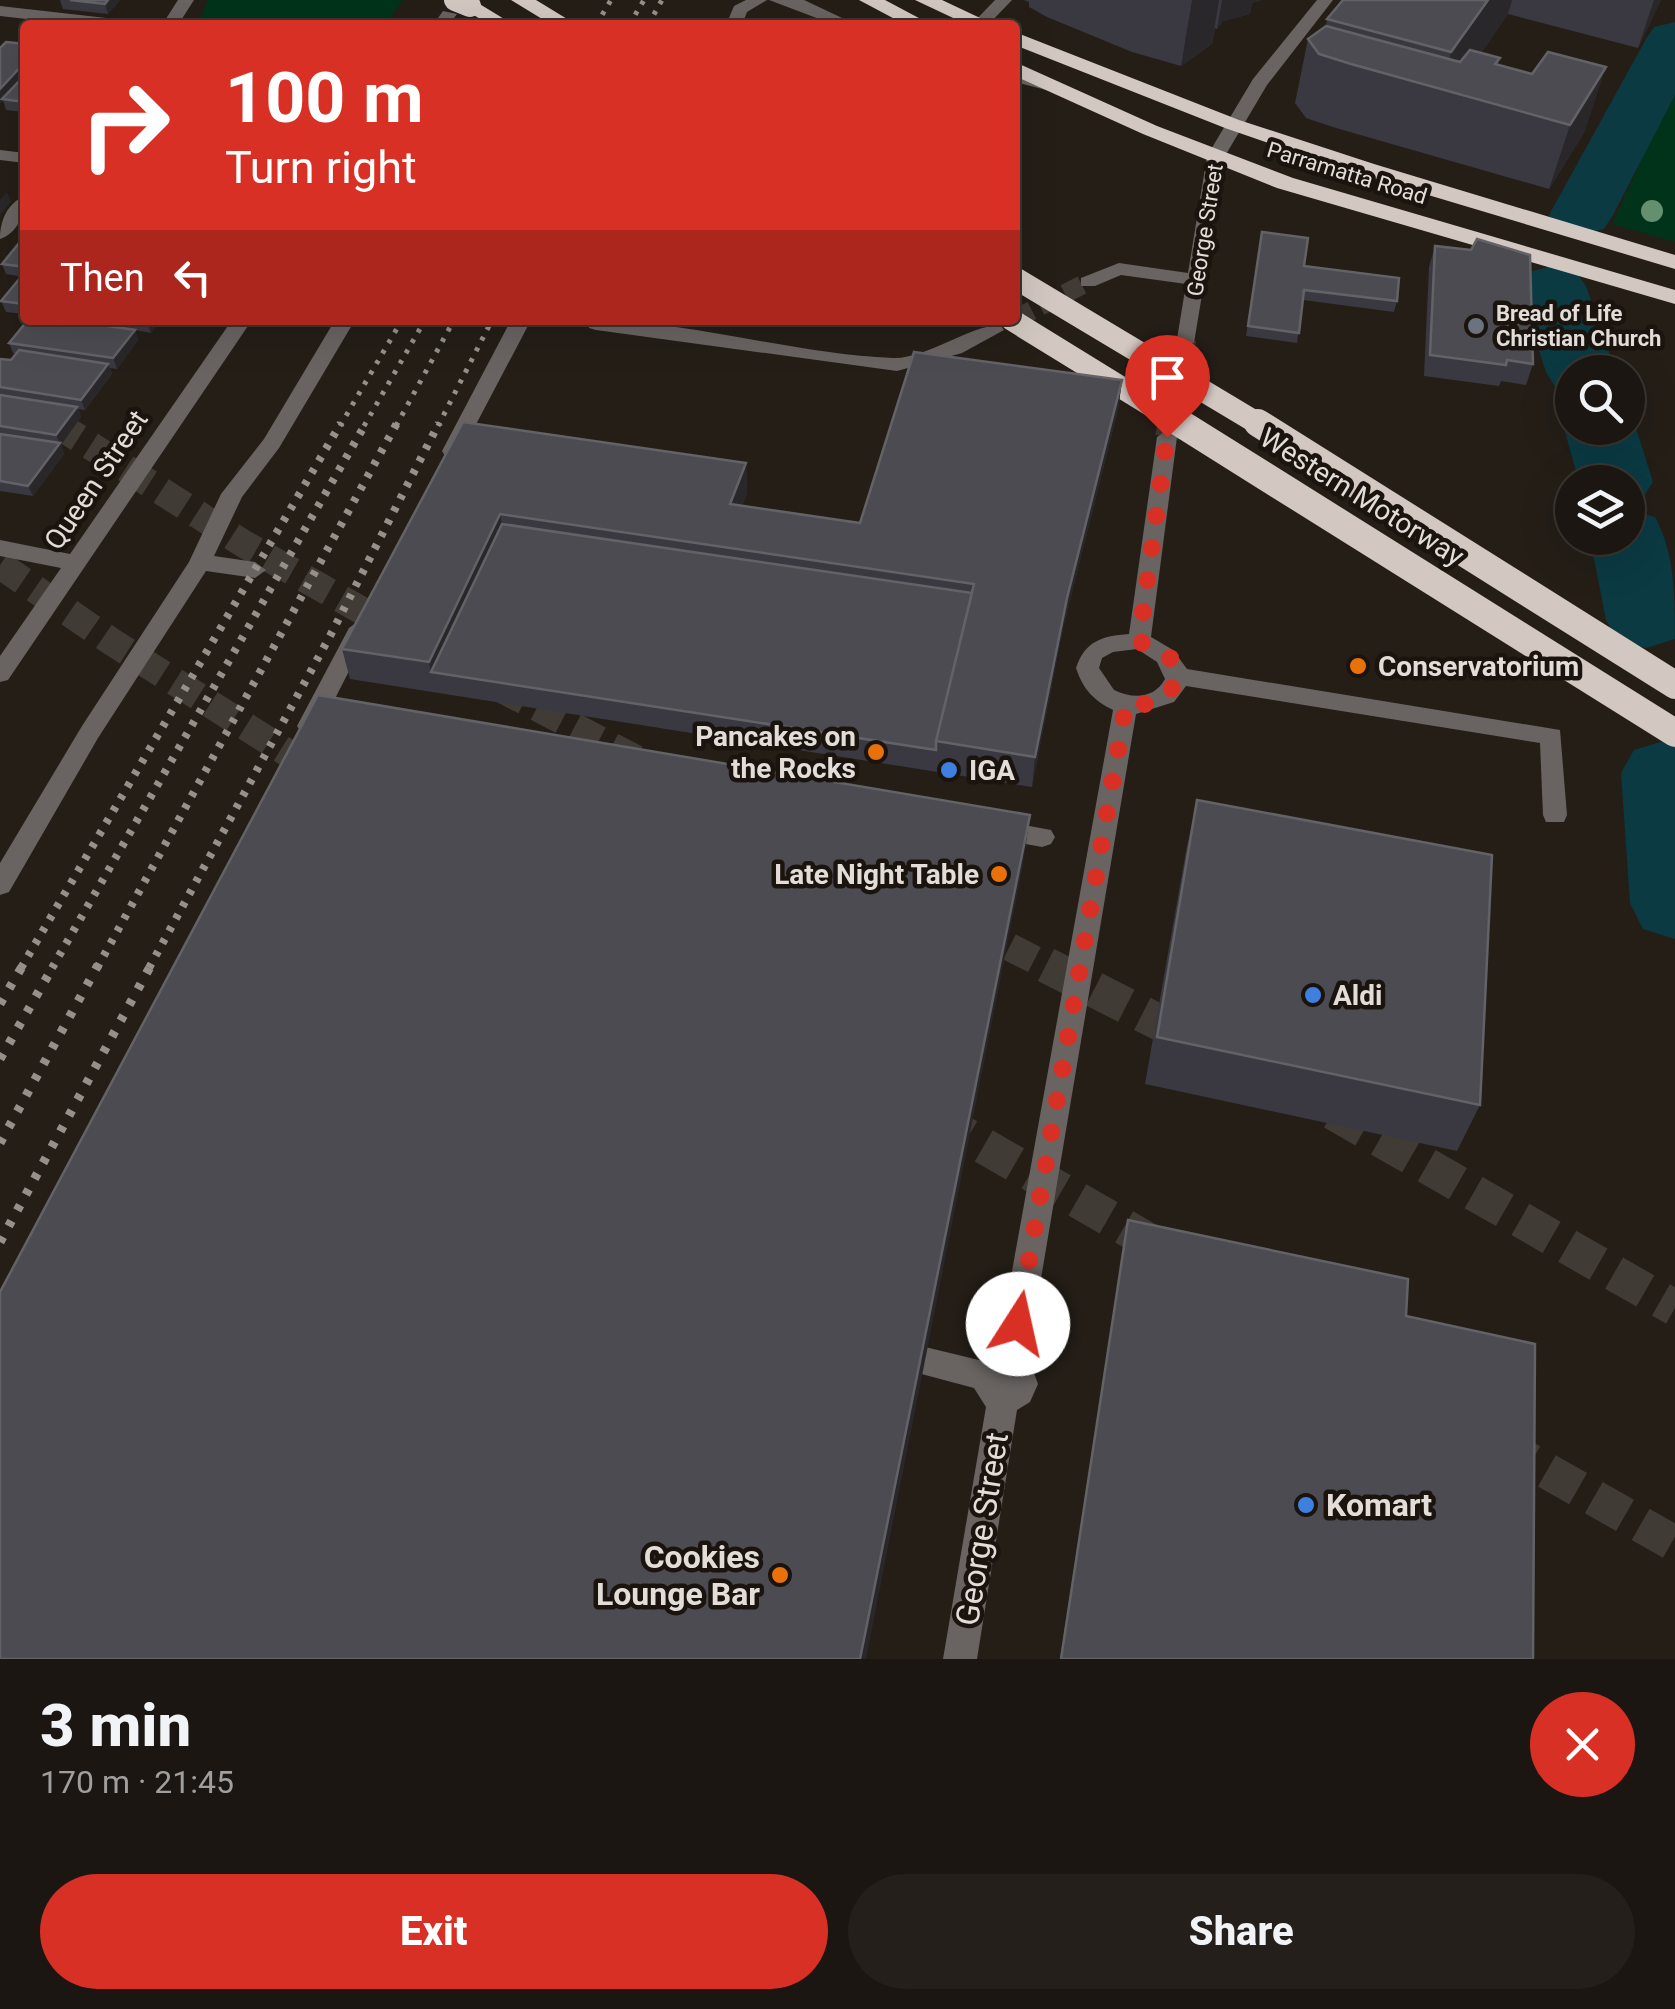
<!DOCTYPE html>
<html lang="en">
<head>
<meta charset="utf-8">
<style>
	:root { --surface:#1b1611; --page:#241f1a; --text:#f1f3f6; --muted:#a09f9f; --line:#393531; --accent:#d93025 }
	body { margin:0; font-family:Roboto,sans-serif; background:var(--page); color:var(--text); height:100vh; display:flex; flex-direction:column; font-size:38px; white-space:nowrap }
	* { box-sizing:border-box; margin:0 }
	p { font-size:32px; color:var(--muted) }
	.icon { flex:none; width:55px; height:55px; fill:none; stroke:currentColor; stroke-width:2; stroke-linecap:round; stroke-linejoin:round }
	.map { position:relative; height:1659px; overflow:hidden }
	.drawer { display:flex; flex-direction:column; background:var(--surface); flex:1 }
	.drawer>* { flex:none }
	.hud { position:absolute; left:20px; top:20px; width:1000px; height:305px; border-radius:10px; box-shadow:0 10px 40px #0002,0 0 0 2px var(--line); background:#d93025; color:#fff; overflow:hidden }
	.controls { position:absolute; left:1555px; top:355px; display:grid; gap:20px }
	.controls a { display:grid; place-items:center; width:90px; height:90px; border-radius:50%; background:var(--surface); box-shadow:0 10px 40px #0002,0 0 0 2px var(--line); font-size:50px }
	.pin { position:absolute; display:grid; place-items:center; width:85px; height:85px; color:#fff; margin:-102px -42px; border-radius:50% 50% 50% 0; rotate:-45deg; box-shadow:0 0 10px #0007 }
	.pin .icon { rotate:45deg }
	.me { position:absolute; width:110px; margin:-55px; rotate:10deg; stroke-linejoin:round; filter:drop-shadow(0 0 8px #0008) }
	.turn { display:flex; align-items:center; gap:35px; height:210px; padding:0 40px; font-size:45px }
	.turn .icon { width:130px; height:130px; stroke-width:2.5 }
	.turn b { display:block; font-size:70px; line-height:85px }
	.then { display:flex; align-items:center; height:95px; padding:0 40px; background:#0003; gap:20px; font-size:38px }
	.round { display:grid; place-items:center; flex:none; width:105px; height:105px; border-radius:52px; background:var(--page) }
	.head { display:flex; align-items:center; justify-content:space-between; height:170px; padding:0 40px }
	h1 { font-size:60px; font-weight:800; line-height:75px }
	.cta { display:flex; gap:20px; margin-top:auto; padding:20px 40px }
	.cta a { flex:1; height:115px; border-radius:60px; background:var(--accent); color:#fff; font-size:40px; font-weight:800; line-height:115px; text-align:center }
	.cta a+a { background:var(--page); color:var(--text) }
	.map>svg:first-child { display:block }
	.green { fill:#00331a }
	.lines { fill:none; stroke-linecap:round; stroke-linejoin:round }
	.river { fill:#0b3a43; fill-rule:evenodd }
	.minor-tunnel-far1 { stroke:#403b34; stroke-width:19; stroke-dasharray:19 9; stroke-linecap:butt }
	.minor-tunnel { stroke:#403b34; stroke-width:24; stroke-dasharray:24 11; stroke-linecap:butt }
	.highway-tunnel-far2 { stroke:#403b34; stroke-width:22; stroke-dasharray:22 11; stroke-linecap:butt }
	.highway-tunnel-far1 { stroke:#403b34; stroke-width:28; stroke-dasharray:28 14; stroke-linecap:butt }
	.highway-tunnel { stroke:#403b34; stroke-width:36; stroke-dasharray:36 18; stroke-linecap:butt }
	.minor { fill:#696462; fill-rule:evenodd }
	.highway { fill:#d2c7c1; fill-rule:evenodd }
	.rail-far2 { stroke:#96908b; stroke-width:5; stroke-dasharray:4 8; stroke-linecap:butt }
	.rail-far1 { stroke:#96908b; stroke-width:8; stroke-dasharray:5 9; stroke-linecap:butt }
	.rail { stroke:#96908b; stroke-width:9; stroke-dasharray:6 12; stroke-linecap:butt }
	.highway-bridge-far1 { stroke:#d2c7c1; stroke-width:22 }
	.highway-bridge { stroke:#d2c7c1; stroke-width:28 }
	.tree { fill:#64906f }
	.wall { fill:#3a3941 }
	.shaded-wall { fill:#29272a }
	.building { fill:#4c4b52; stroke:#636267; stroke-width:2.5 }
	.route { stroke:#d93025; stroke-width:18; stroke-dasharray:0 32.4 }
	.worship-dot { fill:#6b7280; stroke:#1b140e; stroke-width:4 }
	.food-dot { fill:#e8710a; stroke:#1b140e; stroke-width:4 }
	.shop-dot { fill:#3f7fe0; stroke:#1b140e; stroke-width:4 }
	.labels { text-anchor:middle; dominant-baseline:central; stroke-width:9; stroke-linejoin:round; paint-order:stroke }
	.far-street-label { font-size:22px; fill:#e2ddd9; stroke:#1b140e }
	.far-poi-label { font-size:22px; font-weight:bold; fill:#e2ddd9; stroke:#1b140e; text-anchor:start }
	.street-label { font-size:28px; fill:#e2ddd9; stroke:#1b140e }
	.poi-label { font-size:28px; font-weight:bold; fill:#e2ddd9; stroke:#1b140e; text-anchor:start }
	.near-poi-label { font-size:32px; font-weight:bold; fill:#e2ddd9; stroke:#1b140e; text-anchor:start }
	.near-street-label { font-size:32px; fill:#e2ddd9; stroke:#1b140e }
</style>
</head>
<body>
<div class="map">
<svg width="1675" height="1659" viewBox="0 0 1675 1659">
	<rect width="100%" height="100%" fill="#241e17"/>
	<path class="green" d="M 208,0 L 403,0 L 385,25 L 197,25 Z
		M 1675,88 L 1675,242 L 1612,224 Z"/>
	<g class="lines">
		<path class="river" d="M 1675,22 L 1675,95 L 1613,215 L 1604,229 L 1581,234 L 1558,229 L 1549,215 L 1646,39 L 1654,27 Z
			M 1552,266 L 1576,272 L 1586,286 L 1616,372 L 1572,372 L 1572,392 L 1556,388 L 1546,372 L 1518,286 L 1528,272 Z
			M 1572,414 L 1572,428 L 1628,428 L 1628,414 L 1636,428 L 1653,482 L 1642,499 L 1628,504 L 1628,482 L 1579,482 L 1564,428 Z
			M 1628,509 L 1655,517 C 1675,554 1675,596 1675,639 L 1646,648 L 1618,640 L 1606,620 L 1590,538 L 1628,538 Z
			M 1664,741 L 1675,744 L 1675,939 L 1643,929 L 1630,903 L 1621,773 L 1634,750 Z"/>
		<path class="minor-tunnel-far1" d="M 1015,319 L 1088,282
			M 1169,426 L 1187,339"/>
		<path class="minor-tunnel" d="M 1167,437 L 1170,423"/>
		<path class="highway-tunnel-far2" d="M 0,388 L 59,426"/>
		<path class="highway-tunnel-far1" d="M 55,423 L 244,544 L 398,631
			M 0,565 L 112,642 L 321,774
			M 500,688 L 636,759
			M 972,928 L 1051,968"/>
		<path class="highway-tunnel" d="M 1046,965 L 1190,1038
			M 1333,1112 L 1675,1308
			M 937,1119 L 1161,1248
			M 1500,1444 L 1675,1544"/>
		<path class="minor" d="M 178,0 L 194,0 L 178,25 L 162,25 Z
			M 746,0 L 767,0 L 747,12 L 742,25 L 726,25 L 734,6 Z
			M 769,0 L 804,0 L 857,25 L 835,25 Z
			M 995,0 L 1012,0 L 988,25 L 971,25 Z
			M 1317,0 L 1333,0 L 1267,85 L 1225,156 L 1194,343 L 1180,343 L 1177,339 L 1186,284 L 1121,275 L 1095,286 L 1081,286 L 1081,278 L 1119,263 L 1188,273 L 1207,156 L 1253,79 Z
			M 0,6 L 124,20 L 132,25 L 80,25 L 0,16 Z
			M 443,11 L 457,14 L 449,25 L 433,25 Z
			M 1015,72 L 1060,83 L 1063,87 L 1054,92 L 1015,82 Z
			M 0,150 L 25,153 L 25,163 L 0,160 Z
			M 25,196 C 25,214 18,233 0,239 C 0,221 7,203 25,196 Z
			M 232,320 L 252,320 L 8,680 L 0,682 L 0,656 L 61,568 L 0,556 L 0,540 L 70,554 Z
			M 335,320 L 355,320 L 279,448 L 242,497 L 214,556 L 255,562 L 266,570 L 255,578 L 206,571 L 98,738 L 9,892 L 0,895 L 0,863 L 82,726 L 189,562 L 221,494 L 264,439 Z
			M 511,320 L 531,320 L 462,451 L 459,456 L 445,456 L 442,451 Z
			M 588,320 C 690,320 791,354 893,358 C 925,360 978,321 1001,326 L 1004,330 L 962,353 L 897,371 L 596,330 L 589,328 Z
			M 1167,430 L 1177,437 L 1151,637 L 1173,650 L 1187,669 L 1560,730 L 1567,815 L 1564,822 L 1546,822 L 1543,815 L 1540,743 L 1186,686 L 1174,702 L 1136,714 L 1028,1356 L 1038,1384 L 1030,1402 L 1017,1410 L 977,1659 L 943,1659 L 986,1407 L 974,1388 L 914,1372 L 910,1362 L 914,1352 L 925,1347 L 979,1360 L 998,1349 L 1113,710 C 1093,700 1083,689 1076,668 C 1085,641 1102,636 1129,634 L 1157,437 ZM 1137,649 L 1157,662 L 1165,679 C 1154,699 1133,699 1114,690 L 1099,668 L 1102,658 L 1113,652 Z
			M 360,620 L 371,628 L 321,726 L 317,732 L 301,732 L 297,726 L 349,628 Z
			M 997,820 L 1051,830 L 1055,837 L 1051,844 L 1042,847 L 988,837 L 984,830 L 988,823 Z"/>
		<path class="highway" d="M 449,0 L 473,0 L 514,25 L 490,25 Z
			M 511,0 L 536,0 L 577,25 L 552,25 Z
			M 859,0 L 885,0 L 932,25 L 906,25 Z
			M 915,0 L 942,0 L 995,25 L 968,25 Z
			M 1015,32 L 1239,120 L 1374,164 L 1675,255 L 1675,269 L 1358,174 L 1225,128 L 1015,45 Z
			M 1015,62 L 1157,126 L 1293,178 L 1675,290 L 1675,304 L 1277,188 L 1143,134 L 1015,76 Z"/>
		<path class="rail-far2" d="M 596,25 L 611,0
			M 629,25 L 644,0
			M 648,25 L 662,0
			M 340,426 L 402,320
			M 364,426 L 425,320
			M 396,426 L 454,320
			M 438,426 L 492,320"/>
		<path class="rail-far1" d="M 21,968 L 341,423
			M 52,968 L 366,423
			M 97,968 L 397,423
			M 149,968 L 330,636 L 439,423"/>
		<path class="rail" d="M 0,1004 L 23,965
			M 0,1059 L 54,965
			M 0,1143 L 98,965
			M 0,1242 L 151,965"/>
		<path class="highway-bridge-far1" d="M 455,0 L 470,6
			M 1015,278 L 1262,426
			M 1012,320 L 1184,426"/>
		<path class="highway-bridge" d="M 1180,423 L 1675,733
			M 1258,423 L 1675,685"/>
	</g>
	<circle class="tree" cx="1652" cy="211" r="11"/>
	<path class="wall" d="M 60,0 L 120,0 L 108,14 L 63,9 Z
		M 1024,0 L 1262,0 L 1252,3 L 1250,14 L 1223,21 L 1217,29 L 1215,28 L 1212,44 L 1181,66 L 1132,52 L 1047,17 L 1029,7 L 1029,2 Z
		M 1343,0 L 1661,0 L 1638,48 L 1508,14 L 1481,53 L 1500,58 L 1498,64 L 1585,131 L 1549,189 L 1336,128 L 1306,118 L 1295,103 L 1308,39 L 1326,26 L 1327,19 Z
		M 25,44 L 25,112 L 6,110 L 3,100 L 0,103 L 0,48 Z
		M 1260,243 L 1304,266 L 1397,301 L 1394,312 L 1303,300 L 1297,343 L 1246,336 Z
		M 25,244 L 25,277 L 6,274 L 2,264 Z
		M 1435,246 L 1533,364 L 1526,385 L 1501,381 L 1499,386 L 1424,376 L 1429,267 Z
		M 25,279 L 25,314 L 6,312 L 1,301 Z
		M 28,320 L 160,320 L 151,333 L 135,330 L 138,340 L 117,369 L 110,368 L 112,374 L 85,410 L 78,409 L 81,417 L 61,445 L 64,454 L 33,496 L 0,491 L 0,359 L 11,360 L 16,354 L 13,353 L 9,343 Z
		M 1122,380 L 1118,410 L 1063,628 L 1032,787 L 350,679 L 342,649 L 463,422 L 746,463 L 747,493 L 742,506 L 860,523 Z
		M 1197,800 L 1480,1105 L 1457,1151 L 1145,1084 L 1186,851 Z
		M 1128,1220 L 1406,1316 L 1533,1659 L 1060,1659 Z"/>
	<path class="shaded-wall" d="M 108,0 L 120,0 L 108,14 L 105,4 Z
		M 1192,0 L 1219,0 L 1212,44 L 1181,66 Z
		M 1222,0 L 1262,0 L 1252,3 L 1250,14 L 1223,21 L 1217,29 Z
		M 1488,0 L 1512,0 L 1508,14 L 1453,93 L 1441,89 L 1451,52 Z
		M 1654,0 L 1661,0 L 1638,48 Z
		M 25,62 L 25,76 L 0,103 L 0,89 Z
		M 1606,67 L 1585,131 L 1549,189 L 1570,125 Z
		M 7,192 L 11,202 L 0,215 L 0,200 Z
		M 149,320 L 160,320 L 151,333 L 147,322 Z
		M 135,330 L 138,340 L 117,369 L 113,358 Z
		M 108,364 L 112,374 L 85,410 L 81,400 Z
		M 1122,380 L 1118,410 L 1063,628 L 1032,787 L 1035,757 L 1067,598 Z
		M 77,407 L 81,417 L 61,445 L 64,454 L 33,496 L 28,486 L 60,444 L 56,435 Z
		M 746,463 L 747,493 L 731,534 L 730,504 Z
		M 500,514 L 506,544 L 431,672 L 429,662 Z
		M 1030,815 L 1023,865 L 866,1659 L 860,1659 Z"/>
	<path class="building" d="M 70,0 L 108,0 L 105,4 Z
		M 1343,0 L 1488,0 L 1451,52 L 1327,19 Z
		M 1326,26 L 1460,62 L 1470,50 L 1500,58 L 1495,64 L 1532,74 L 1548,52 L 1606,67 L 1570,125 L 1351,64 L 1319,54 L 1308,39 Z
		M 6,42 L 25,44 L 25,62 L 0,89 L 0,48 Z
		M 25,75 L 25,102 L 2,99 Z
		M 1262,232 L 1308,238 L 1304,266 L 1399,278 L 1397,301 L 1304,290 L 1299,333 L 1248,326 Z
		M 1477,239 L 1530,255 L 1533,364 L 1507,360 L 1506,365 L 1430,355 L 1435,246 L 1471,250 Z
		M 19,243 L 25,244 L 25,267 L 2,264 Z
		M 20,278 L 25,279 L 25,304 L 1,301 Z
		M 28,320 L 68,320 L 135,330 L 113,358 L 9,343 Z
		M 19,350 L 108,364 L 81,400 L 0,387 L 0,359 L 11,360 Z
		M 914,352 L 1122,380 L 1067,598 L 1035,757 L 936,741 L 974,584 L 500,514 L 429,662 L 342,649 L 463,422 L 746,463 L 730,504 L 860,523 Z
		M 0,395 L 77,407 L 56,435 L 0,426 Z
		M 0,434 L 60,443 L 28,486 L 0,481 Z
		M 502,524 L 972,593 L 936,741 L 936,750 L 431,672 Z
		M 318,695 L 1030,815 L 860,1659 L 0,1659 L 0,1292 Z
		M 1197,800 L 1492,855 L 1480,1105 L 1157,1037 Z
		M 1128,1220 L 1408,1279 L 1406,1316 L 1535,1344 L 1533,1659 L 1061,1659 Z"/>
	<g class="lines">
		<path class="route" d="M 1018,1324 L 1126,704 C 1148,707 1171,700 1177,677 L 1170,658 L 1139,641 L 1167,437"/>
	</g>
	<circle class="worship-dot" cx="1476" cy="326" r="10"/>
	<g class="food-dot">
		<circle cx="1358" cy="666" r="10"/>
		<circle cx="876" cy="752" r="10"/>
		<circle cx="999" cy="874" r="10"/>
		<circle cx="780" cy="1575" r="10"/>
	</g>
	<g class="shop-dot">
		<circle cx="949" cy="770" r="10"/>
		<circle cx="1313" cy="995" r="10"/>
		<circle cx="1306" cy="1505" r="10"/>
	</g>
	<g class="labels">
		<g class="far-street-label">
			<text transform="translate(1347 173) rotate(17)">Parramatta Road</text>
			<text transform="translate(1205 230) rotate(-81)">George Street</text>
		</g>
		<g class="far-poi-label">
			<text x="1496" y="313">Bread of Life<tspan x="1496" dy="25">Christian Church</tspan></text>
		</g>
		<g class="street-label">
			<text transform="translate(96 480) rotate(-56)">Queen Street</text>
			<text transform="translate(1362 497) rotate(32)">Western Motorway</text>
		</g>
		<g class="poi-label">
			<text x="1378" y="666">Conservatorium</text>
			<text x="856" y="736" text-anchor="end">Pancakes on<tspan x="856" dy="32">the Rocks</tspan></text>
			<text x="969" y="770">IGA</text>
			<text x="979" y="874" text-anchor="end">Late Night Table</text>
			<text x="1333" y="995">Aldi</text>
		</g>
		<g class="near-poi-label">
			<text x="1326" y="1505">Komart</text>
			<text x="760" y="1557" text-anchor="end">Cookies<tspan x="760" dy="37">Lounge Bar</tspan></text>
		</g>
		<g class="near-street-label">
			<text transform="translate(982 1529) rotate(-81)">George Street</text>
		</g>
	</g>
</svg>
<div class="controls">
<a><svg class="icon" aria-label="search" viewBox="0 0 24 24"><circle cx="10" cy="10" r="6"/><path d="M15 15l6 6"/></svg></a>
<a><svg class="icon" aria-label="layers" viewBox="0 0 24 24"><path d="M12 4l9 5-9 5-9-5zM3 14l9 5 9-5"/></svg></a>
</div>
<div class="pin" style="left:1167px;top:437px;background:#d93025"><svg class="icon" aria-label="arrive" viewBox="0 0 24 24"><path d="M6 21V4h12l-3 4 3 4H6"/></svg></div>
<svg class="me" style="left:1018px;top:1324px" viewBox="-20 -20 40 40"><circle r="19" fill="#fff"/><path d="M0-13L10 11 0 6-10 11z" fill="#d93025"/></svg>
<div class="hud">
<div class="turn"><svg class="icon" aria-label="right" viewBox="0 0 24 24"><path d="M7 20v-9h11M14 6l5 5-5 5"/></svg><div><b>100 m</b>Turn right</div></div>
<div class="then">Then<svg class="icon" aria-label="left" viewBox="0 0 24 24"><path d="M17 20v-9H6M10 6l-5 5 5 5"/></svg></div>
</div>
</div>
<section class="drawer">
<div class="head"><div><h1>3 min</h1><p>170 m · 21:45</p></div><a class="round" style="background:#d93025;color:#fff"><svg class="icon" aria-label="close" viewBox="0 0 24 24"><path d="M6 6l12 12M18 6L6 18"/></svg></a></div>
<div class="cta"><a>Exit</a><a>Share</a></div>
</section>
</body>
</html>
